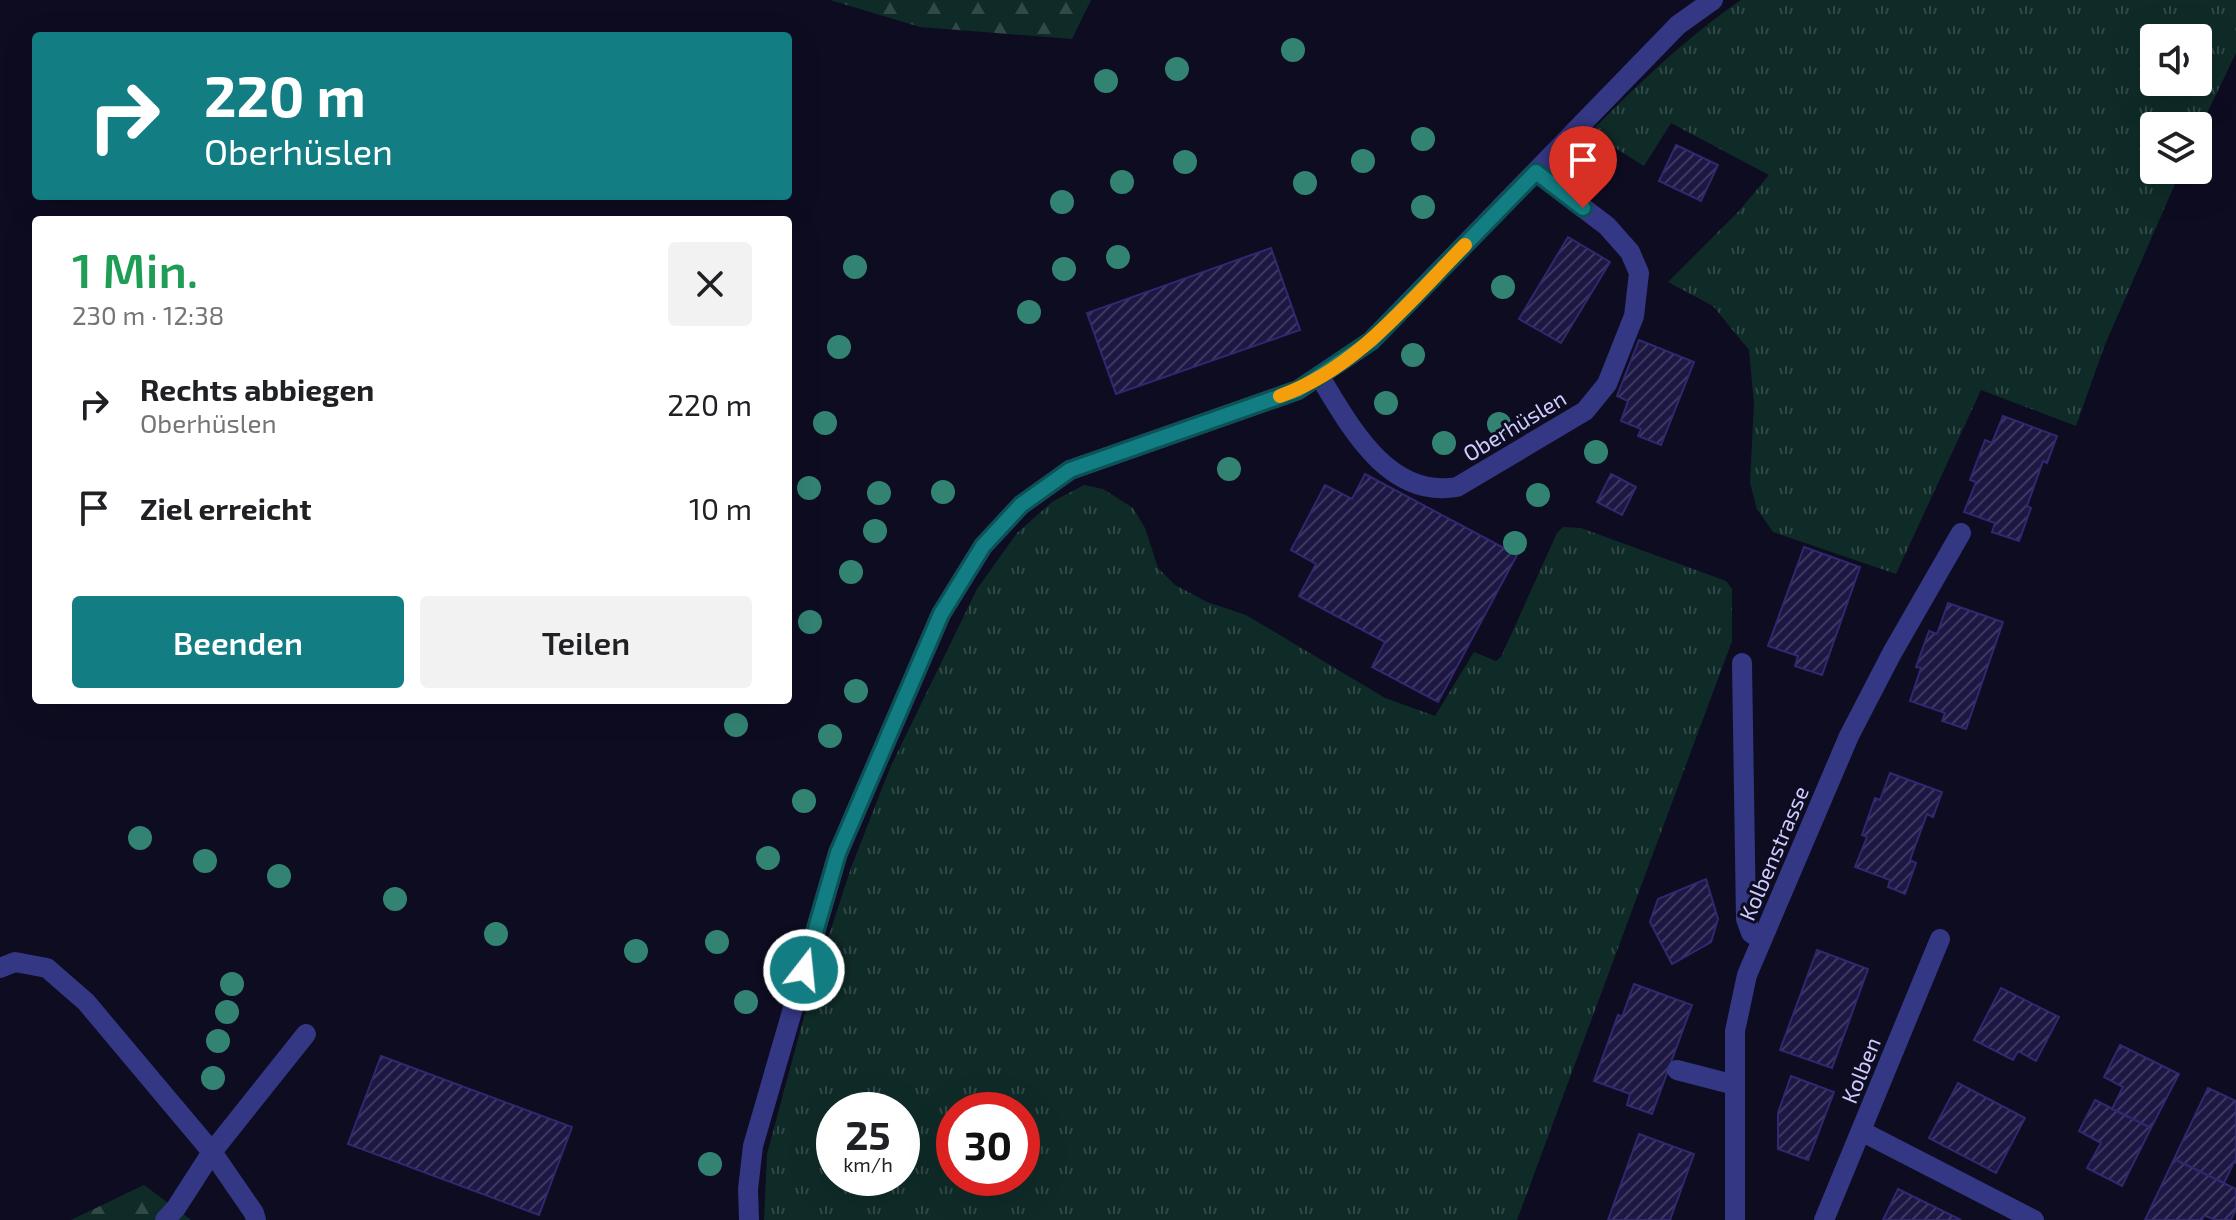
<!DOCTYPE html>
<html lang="de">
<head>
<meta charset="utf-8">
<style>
	:root { --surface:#fff; --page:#f2f2f2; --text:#202124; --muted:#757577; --accent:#127e83 }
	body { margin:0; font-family:"Exo 2",sans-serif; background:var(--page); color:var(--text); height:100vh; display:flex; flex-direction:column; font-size:30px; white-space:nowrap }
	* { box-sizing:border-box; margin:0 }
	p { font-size:26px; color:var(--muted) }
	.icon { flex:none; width:44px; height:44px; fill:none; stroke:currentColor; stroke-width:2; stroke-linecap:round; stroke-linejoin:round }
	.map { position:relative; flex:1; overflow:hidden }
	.details { position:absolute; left:32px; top:216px; width:760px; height:488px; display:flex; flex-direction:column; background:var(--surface); border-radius:8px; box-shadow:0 8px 32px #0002 }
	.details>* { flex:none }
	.top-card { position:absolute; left:32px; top:32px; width:760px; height:168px; border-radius:8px; box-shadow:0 8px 32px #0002; background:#127e83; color:#fff; overflow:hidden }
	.tools { position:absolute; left:2140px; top:24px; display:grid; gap:16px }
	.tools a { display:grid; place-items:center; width:72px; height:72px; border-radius:8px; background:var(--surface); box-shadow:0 8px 32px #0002; font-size:40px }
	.speed { position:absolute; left:816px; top:1092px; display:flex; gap:16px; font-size:40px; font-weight:700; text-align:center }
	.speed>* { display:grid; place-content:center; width:104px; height:104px; border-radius:50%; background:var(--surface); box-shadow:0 8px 32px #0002; line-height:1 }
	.speed small { font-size:20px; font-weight:400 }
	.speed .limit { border:12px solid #d22; background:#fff; color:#111 }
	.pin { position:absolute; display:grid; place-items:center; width:68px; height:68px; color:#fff; margin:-82px -34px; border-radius:50% 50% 50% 0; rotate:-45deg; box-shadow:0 0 8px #0007 }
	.pin .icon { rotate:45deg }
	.me { position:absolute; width:88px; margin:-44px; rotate:16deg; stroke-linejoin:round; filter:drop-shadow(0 0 6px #0008) }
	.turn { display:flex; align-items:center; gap:28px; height:168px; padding:0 40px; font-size:36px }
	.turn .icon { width:104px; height:104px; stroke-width:2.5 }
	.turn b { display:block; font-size:56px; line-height:68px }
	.round { display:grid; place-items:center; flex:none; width:84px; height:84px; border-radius:8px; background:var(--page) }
	.head { display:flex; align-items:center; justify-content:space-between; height:136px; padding:0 40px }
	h1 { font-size:48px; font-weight:600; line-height:60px; color:#1e9e55 }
	.cta { display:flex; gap:16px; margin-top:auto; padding:16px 40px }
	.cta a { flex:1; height:92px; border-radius:8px; background:var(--accent); color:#fff; font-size:32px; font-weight:600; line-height:92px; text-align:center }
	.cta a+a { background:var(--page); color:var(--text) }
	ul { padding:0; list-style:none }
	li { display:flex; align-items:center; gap:24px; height:104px; padding:0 40px }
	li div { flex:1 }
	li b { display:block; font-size:30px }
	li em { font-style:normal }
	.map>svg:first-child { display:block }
	.grass { fill:url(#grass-tufts); fill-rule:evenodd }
	.forest { fill:url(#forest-firs) }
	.building { fill:url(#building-hatch); stroke:#312870; stroke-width:2 }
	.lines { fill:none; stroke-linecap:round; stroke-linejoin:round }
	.minor { stroke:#343783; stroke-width:20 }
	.tree { fill:#338373 }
	.route-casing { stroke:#0c5255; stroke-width:20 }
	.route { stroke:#127e83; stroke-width:14 }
	.slow { stroke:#f59e0b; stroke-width:14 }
	.labels { text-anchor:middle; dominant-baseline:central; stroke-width:6; stroke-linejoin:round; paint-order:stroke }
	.street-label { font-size:22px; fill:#ceccff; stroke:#0e0c21 }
</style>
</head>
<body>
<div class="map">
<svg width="2236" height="1220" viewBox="0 0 2236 1220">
	<defs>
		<pattern id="grass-tufts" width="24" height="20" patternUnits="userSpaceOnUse" patternTransform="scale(2)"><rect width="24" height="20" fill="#0f2b28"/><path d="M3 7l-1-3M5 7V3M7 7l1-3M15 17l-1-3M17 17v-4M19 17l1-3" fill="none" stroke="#314948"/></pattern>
		<pattern id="forest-firs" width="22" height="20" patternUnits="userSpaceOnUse" patternTransform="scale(2)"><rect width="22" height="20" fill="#0f2b28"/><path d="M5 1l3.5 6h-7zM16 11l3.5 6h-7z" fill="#314948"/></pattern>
		<pattern id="building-hatch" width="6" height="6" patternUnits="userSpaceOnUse" patternTransform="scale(2)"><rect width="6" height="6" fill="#1d1743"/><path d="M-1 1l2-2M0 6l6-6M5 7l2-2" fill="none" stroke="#3d385f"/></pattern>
	</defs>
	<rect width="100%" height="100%" fill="#0e0c21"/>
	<path class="grass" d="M 1741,0 L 2236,0 L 2236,53 L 2198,132 L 2198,126 L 2154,126 L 2154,170 L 2181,170 L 2104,347 L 2076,426 L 1981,390 L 1896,574 L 1773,532 L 1757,509 L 1750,483 L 1754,404 L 1749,350 L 1713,306 L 1668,282 L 1738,212 L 1769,175 L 1671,123 L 1644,166 L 1604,141 L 1568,172 L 1566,162 L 1570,153 C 1624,98 1677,44 1741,0 ZM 2154,38 L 2198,38 L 2198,82 L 2154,82 Z
		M 1084,485 L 1103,489 L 1133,508 L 1145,528 L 1158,568 L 1175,585 L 1207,602 L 1246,615 L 1385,698 L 1435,716 L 1474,652 L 1496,661 L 1501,657 L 1557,533 L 1563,527 L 1581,528 L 1726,581 L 1732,589 L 1732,641 L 1517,1220 L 764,1220 L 767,1154 L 812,987 L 851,868 L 890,768 L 977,589 L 1017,533 L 1052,502 ZM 834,1110 L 902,1110 L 902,1178 L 834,1178 ZM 954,1110 L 1022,1110 L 1022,1178 L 954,1178 Z"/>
	<path class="forest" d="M 830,0 L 1091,0 L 1072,39 L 920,27 Z
		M 144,1185 L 191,1220 L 71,1220 Z"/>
	<path class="building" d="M 1676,145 L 1718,165 L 1701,201 L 1659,181 Z
		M 1568,237 L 1610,262 L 1561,343 L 1519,319 Z
		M 1271,248 L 1300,330 L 1116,394 L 1087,313 Z
		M 1639,340 L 1694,362 L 1661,445 L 1638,436 L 1641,429 L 1621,421 L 1628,401 L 1617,396 Z
		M 2003,416 L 2057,436 L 2047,463 L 2043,461 L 2027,506 L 2031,508 L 2019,541 L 1992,532 L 1995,523 L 1964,512 L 1976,482 L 1970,480 L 1985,440 L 1992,443 Z
		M 1365,474 L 1517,555 L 1438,702 L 1372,667 L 1385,642 L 1299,596 L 1316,564 L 1291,550 L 1325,485 L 1352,499 Z
		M 1611,474 L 1636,487 L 1622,515 L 1597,502 Z
		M 1804,547 L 1860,567 L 1822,675 L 1795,666 L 1798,656 L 1768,646 Z
		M 1948,603 L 2003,622 L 1966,729 L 1942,721 L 1945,713 L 1910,701 L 1921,668 L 1916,667 L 1929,631 L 1937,634 Z
		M 1890,773 L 1942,792 L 1933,817 L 1927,814 L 1910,860 L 1916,863 L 1905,894 L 1888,887 L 1890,880 L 1855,867 L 1867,837 L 1862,835 L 1875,798 L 1880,800 Z
		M 1706,879 L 1718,919 L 1711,942 L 1672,964 L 1650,922 L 1658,899 Z
		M 1817,950 L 1868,969 L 1832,1068 L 1780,1050 Z
		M 1634,984 L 1692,1005 L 1652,1114 L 1627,1105 L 1630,1094 L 1594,1081 L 1618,1015 L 1622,1017 Z
		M 2001,988 L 2059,1017 L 2036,1061 L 2018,1051 L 2013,1060 L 1974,1040 Z
		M 2120,1045 L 2179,1074 L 2151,1128 L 2112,1109 L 2123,1087 L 2104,1077 Z
		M 381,1056 L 572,1127 L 539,1215 L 348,1144 Z
		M 1791,1076 L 1834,1092 L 1808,1160 L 1778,1149 L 1778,1113 Z
		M 1958,1083 L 2025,1118 L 1996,1173 L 1929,1138 Z
		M 2208,1088 L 2236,1101 L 2236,1163 L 2234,1162 L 2224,1183 L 2174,1159 Z
		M 2095,1100 L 2151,1128 L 2122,1186 L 2087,1168 L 2101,1143 L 2079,1131 Z
		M 1639,1134 L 1694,1154 L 1670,1220 L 1608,1220 Z
		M 2174,1159 L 2236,1189 L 2236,1209 L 2231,1220 L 2215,1220 L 2204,1215 L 2202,1220 L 2145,1220 Z
		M 1898,1189 L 1961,1220 L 1883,1220 Z"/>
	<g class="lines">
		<path class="minor" d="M 1320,377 C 1350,426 1388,499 1457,487 L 1585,411 L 1607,384 L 1634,316 L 1639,273 L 1630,252 L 1607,226 L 1536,172
			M 1742,663 L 1746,919 L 1751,933 L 1762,940
			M 0,968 L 15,962 L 47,968 L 86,1002 L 212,1152 L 254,1213 L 256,1220
			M 1677,1070 L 1735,1085
			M 1861,1131 L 2034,1220
			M 165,1220 L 176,1208 L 212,1152 L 306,1034
			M 749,1220 L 748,1189 L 753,1146 L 838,853 L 941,614 L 983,546 L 1021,505 L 1070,470 L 1298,390 L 1371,341 L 1678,25 L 1713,0
			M 1735,1220 L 1735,1031 L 1747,975 L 1849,736 L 1892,653 L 1961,533
			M 1824,1220 L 1940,939"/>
	</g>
	<g class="tree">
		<circle cx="1293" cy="50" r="12"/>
		<circle cx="1177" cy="69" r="12"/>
		<circle cx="1106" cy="81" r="12"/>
		<circle cx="1423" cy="139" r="12"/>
		<circle cx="1363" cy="161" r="12"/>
		<circle cx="1185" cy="162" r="12"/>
		<circle cx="1122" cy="182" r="12"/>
		<circle cx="1305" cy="183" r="12"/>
		<circle cx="1062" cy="202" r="12"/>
		<circle cx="1423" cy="207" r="12"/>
		<circle cx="1118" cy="257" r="12"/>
		<circle cx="855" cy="267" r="12"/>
		<circle cx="1064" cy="269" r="12"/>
		<circle cx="1503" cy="287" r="12"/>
		<circle cx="1029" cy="312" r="12"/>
		<circle cx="839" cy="347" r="12"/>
		<circle cx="1413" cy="355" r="12"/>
		<circle cx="1386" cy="403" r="12"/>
		<circle cx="825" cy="423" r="12"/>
		<circle cx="1499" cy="424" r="12"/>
		<circle cx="1444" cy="443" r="12"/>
		<circle cx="1596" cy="452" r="12"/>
		<circle cx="1229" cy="469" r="12"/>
		<circle cx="809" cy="488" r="12"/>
		<circle cx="943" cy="492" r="12"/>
		<circle cx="879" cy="493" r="12"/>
		<circle cx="1538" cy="495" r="12"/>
		<circle cx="875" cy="531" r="12"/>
		<circle cx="1515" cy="543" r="12"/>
		<circle cx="851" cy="572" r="12"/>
		<circle cx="810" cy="622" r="12"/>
		<circle cx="856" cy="691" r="12"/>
		<circle cx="736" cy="725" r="12"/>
		<circle cx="830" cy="736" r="12"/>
		<circle cx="804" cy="801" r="12"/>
		<circle cx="140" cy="838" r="12"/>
		<circle cx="768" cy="858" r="12"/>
		<circle cx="205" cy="861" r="12"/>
		<circle cx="279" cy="876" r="12"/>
		<circle cx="395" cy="899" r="12"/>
		<circle cx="496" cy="934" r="12"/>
		<circle cx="717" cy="942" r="12"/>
		<circle cx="636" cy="951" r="12"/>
		<circle cx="232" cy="984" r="12"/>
		<circle cx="746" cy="1002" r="12"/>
		<circle cx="227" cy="1012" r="12"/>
		<circle cx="218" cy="1041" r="12"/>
		<circle cx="213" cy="1078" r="12"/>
		<circle cx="710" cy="1164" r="12"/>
	</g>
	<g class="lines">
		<defs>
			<path id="route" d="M 804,970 L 838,853 L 941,614 L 983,546 L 1021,505 L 1070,470 L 1298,390 L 1371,341 L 1536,172 L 1583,208"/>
		</defs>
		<use href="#route" class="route-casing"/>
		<use href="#route" class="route"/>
		<path class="slow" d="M 1280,396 C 1356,369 1410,301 1465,245"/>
	</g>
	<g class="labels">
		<g class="street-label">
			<text transform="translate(1514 425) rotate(-31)">Oberhüslen</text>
			<text transform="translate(1773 853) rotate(-67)">Kolbenstrasse</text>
			<text transform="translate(1860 1070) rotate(-68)">Kolben</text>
		</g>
	</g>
</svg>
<div class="tools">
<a><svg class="icon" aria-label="sound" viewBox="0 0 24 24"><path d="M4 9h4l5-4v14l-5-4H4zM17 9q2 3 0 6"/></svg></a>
<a><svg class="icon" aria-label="layers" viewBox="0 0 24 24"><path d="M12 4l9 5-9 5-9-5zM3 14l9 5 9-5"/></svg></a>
</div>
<div class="speed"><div>25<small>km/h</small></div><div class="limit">30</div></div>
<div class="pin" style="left:1583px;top:208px;background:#d93025"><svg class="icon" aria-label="arrive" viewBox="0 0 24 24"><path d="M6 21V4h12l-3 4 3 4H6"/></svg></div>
<svg class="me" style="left:804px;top:970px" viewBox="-20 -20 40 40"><circle r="17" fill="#127e83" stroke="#fff" stroke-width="3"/><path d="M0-11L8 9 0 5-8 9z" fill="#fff"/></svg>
<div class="top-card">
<div class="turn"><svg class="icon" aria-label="right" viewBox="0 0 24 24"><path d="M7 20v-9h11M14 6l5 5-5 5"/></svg><div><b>220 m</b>Oberhüslen</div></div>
</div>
<section class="details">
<div class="head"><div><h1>1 Min.</h1><p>230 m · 12:38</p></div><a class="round"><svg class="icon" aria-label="close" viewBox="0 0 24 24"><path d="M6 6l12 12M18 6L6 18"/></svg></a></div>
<ul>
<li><svg class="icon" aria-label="right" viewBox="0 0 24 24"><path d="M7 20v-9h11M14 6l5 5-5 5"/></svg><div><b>Rechts abbiegen</b><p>Oberhüslen</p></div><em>220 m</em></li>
<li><svg class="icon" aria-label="arrive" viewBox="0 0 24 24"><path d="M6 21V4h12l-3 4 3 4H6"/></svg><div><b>Ziel erreicht</b></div><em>10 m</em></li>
</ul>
<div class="cta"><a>Beenden</a><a>Teilen</a></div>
</section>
</div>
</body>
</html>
